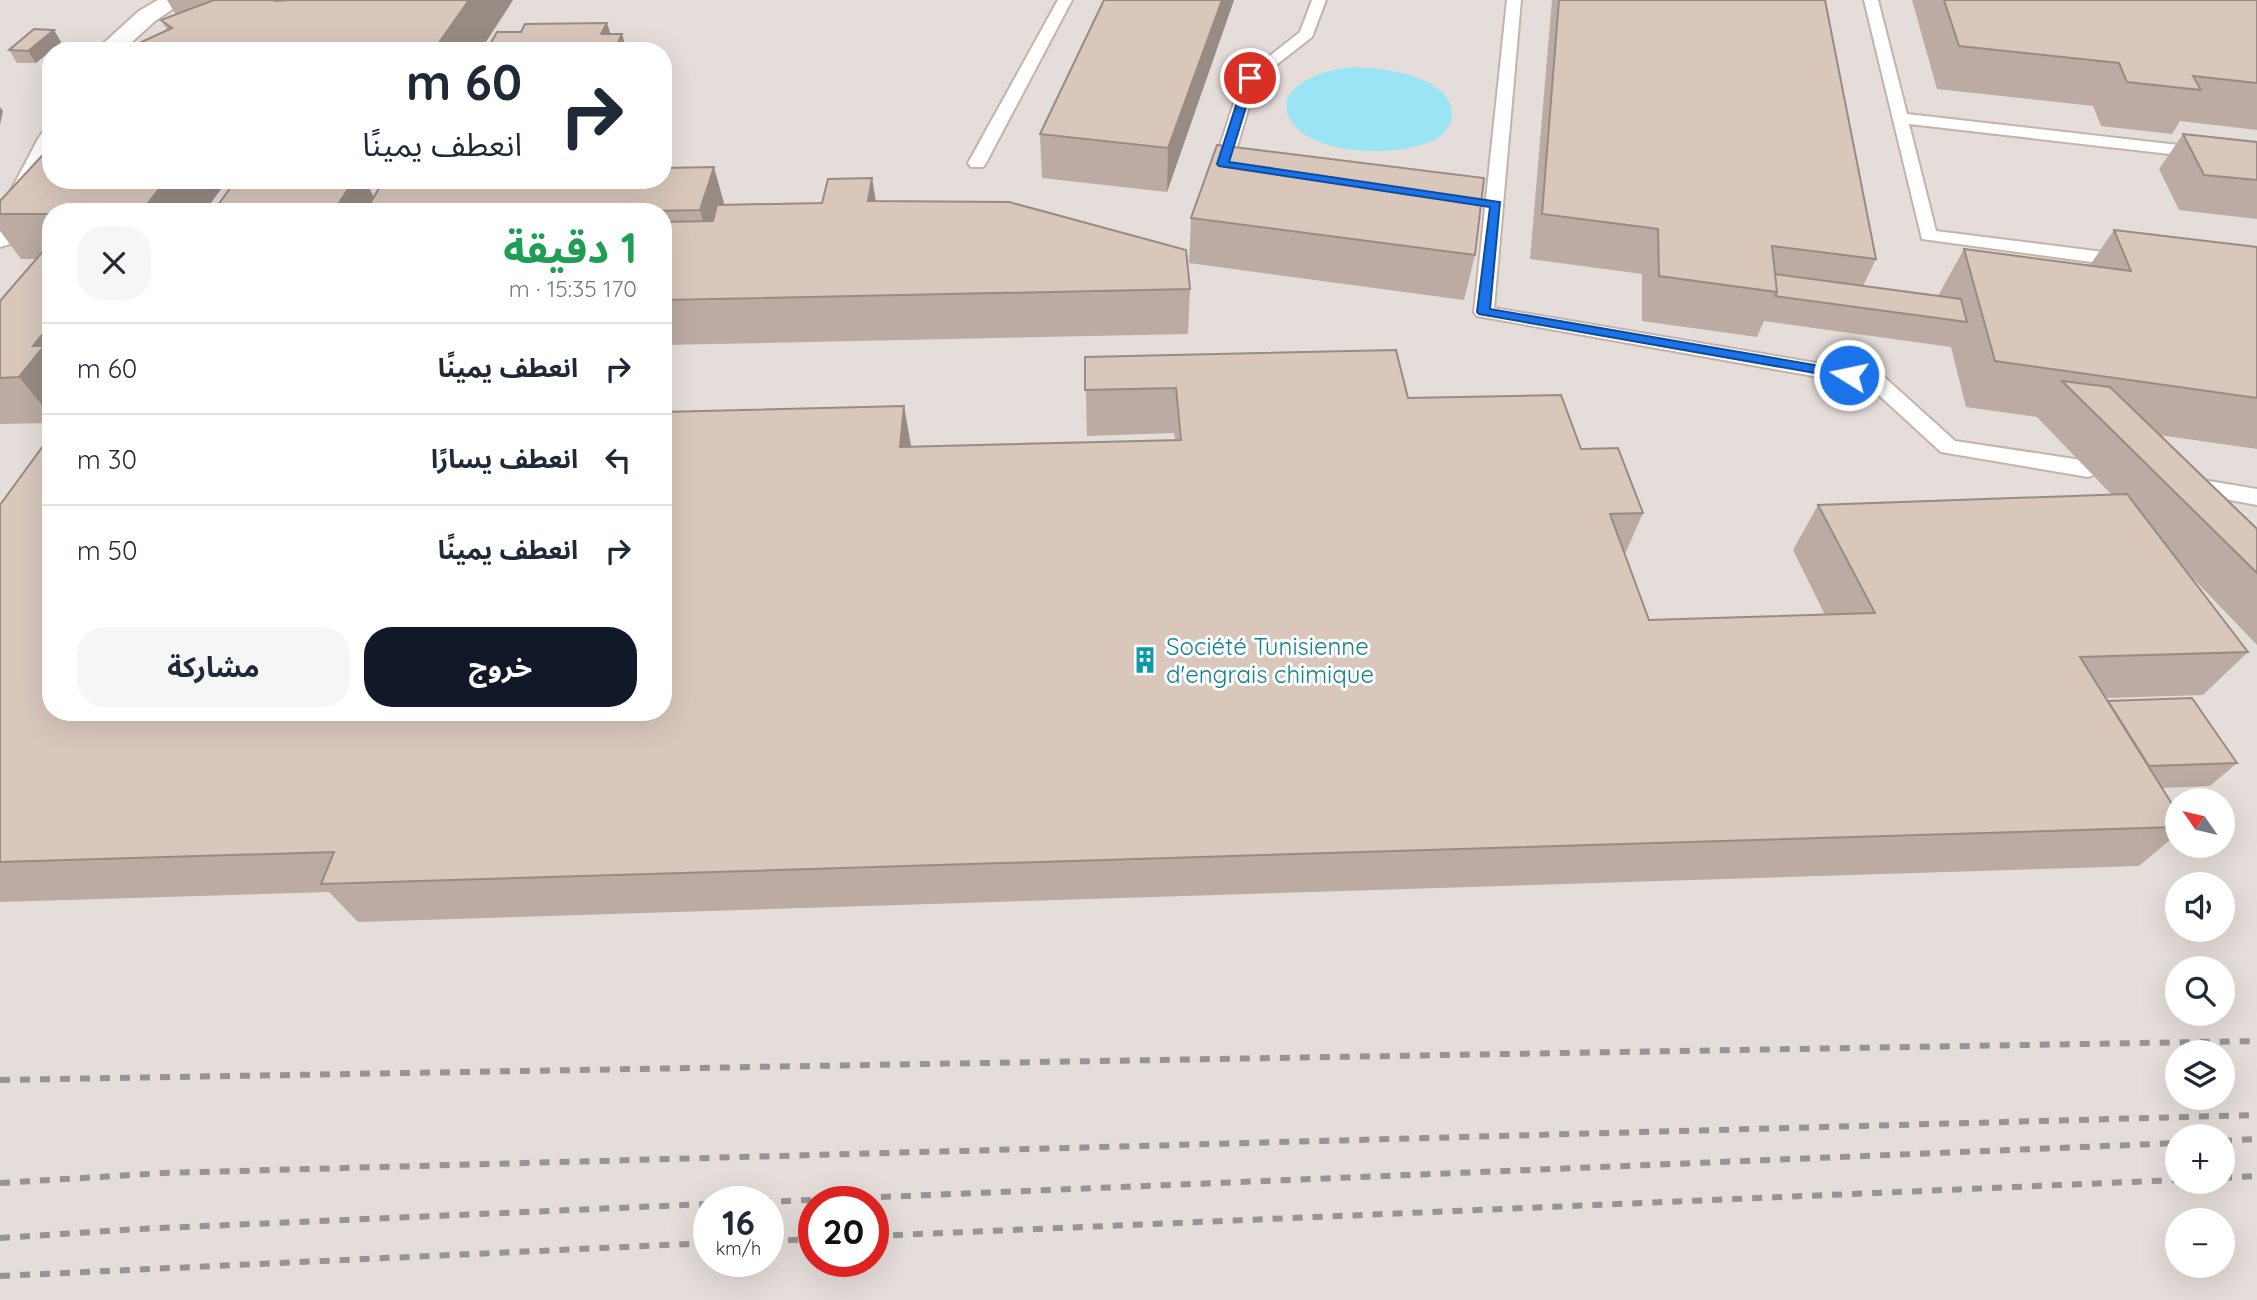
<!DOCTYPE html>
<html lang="ar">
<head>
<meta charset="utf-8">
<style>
	:root { --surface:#fff; --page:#f6f6f7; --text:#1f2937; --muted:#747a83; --line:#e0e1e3; --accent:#111827 }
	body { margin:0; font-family:Quicksand,"Noto Sans Arabic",sans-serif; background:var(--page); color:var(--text); direction:rtl; height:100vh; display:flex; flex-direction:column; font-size:26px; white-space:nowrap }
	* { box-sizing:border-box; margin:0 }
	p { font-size:23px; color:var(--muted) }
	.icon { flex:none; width:38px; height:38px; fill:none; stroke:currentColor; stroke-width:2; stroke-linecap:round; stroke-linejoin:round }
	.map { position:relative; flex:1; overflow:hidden; direction:ltr }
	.drawer { position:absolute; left:42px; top:203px; width:630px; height:518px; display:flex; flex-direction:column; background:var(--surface); border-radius:28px; box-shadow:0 7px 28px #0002; direction:rtl }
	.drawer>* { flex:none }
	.banner { position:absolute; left:42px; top:42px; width:630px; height:147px; border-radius:28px; box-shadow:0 7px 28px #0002; direction:rtl; background:#fff; color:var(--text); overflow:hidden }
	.needle { width:46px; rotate:304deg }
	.fabs { position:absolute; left:2165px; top:788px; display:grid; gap:14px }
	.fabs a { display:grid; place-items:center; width:70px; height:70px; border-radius:50%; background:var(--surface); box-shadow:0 7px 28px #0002; font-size:35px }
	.speed { position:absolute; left:693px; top:1186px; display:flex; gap:14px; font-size:35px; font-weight:700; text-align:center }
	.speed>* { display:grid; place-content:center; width:91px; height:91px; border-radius:50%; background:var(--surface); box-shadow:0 7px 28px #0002; line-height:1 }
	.speed small { font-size:18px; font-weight:400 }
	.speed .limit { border:10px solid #d22; background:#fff; color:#111 }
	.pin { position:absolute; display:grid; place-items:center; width:60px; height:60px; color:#fff; margin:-30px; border:4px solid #fff; border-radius:50%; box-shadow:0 2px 7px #0007 }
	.me { position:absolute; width:77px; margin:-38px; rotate:280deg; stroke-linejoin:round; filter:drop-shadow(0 0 5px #0008) }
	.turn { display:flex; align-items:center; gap:24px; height:147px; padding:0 35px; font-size:32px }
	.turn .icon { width:91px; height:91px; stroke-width:2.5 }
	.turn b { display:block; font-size:49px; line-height:60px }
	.round { display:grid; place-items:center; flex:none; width:74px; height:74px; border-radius:28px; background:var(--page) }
	.head { display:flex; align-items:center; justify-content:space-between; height:119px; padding:0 35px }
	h1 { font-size:42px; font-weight:700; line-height:52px; color:#1e9e55 }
	.cta { display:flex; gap:14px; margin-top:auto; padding:14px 35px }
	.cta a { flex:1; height:80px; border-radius:28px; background:var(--accent); color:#fff; font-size:28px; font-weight:700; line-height:80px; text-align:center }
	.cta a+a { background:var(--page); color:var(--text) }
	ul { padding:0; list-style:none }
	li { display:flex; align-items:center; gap:21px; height:91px; padding:0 35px; border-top:2px solid var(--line) }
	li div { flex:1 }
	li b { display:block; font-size:26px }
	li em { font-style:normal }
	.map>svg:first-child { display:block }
	.industrial { fill:#e5ddd9; fill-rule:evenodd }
	.water { fill:#9be4f6 }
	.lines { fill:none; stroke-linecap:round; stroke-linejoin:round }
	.lane-casing { stroke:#c3b4a9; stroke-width:4 }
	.street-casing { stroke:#c3b4a9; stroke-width:4 }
	.lane { fill:#fff; fill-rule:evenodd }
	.street { fill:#fff; fill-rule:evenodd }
	.rail { stroke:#959595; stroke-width:6; stroke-dasharray:10 10; stroke-linecap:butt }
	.wall { fill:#bbaba2 }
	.shaded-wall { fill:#988b84 }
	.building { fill:#d9c7bc; stroke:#988b84; stroke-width:2 }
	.route { fill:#1a73e8; stroke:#114b97; stroke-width:2 }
	.labels { text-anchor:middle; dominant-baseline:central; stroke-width:6; stroke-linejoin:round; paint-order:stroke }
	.culture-label { font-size:24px; fill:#0d838f; stroke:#fff; text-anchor:start }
</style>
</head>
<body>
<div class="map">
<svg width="2257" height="1300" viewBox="0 0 2257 1300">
	<rect width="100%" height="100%" fill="#f4ece4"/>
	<path class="industrial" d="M 0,0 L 2257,0 L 2257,1300 L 0,1300 ZM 51,51 L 663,51 L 663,180 L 51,180 ZM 51,212 L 663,212 L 663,712 L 51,712 ZM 2177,800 L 2222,800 L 2222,845 L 2177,845 ZM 2177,884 L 2222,884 L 2222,929 L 2177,929 ZM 2177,968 L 2222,968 L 2222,1013 L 2177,1013 ZM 2177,1052 L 2222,1052 L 2222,1097 L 2177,1097 ZM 2177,1136 L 2222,1136 L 2222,1181 L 2177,1181 ZM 709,1202 L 768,1202 L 768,1262 L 709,1262 ZM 814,1202 L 873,1202 L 873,1262 L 814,1262 ZM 2177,1220 L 2222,1220 L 2222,1265 L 2177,1265 Z"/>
	<path class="water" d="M 1352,67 C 1380,68 1437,73 1450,104 C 1452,108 1452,116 1452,120 C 1448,126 1445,133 1439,137 C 1406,159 1300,158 1287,112 C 1286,108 1287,100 1288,96 C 1306,75 1325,71 1352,67 Z"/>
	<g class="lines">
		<defs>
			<path id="lane" d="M 1058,0 L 1072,0 L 986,163 L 983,167 L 971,167 L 968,163 Z
				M 1312,0 L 1326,0 L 1312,37 L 1257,80 L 1233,160 L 1244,162 L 1247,166 L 1238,171 L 1217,168 L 1214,164 L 1242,78 L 1300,32 Z
				M 1507,0 L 1521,0 L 1494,308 L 1875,373 L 1882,375 L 1955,441 L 2088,461 L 2096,464 L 2099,469 L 2096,474 L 2088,477 L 1941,452 L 1869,386 L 1477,316 L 1474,312 Z
				M 1864,0 L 1878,0 L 1907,114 L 2257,154 L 2257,164 L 1909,124 L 1936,231 L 2128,255 L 2137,261 L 2128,267 L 1922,239 Z
				M 2185,477 L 2257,489 L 2257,505 L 2177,490 L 2174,485 L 2177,480 Z"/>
			<path id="street" d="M 158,0 L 186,0 L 155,21 L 122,51 L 95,51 L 139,11 Z
				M 51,131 L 51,166 L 14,238 L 10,244 L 0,247 L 0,211 L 38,139 L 42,133 Z"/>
		</defs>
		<use href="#lane" class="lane-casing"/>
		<use href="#street" class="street-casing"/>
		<use href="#lane" class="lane"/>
		<use href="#street" class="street"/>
		<path class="rail" d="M 0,1080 L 2257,1041
			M 2222,1141 L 2257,1139
			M 2222,1178 L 2257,1176
			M 0,1183 L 164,1173 L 2257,1115
			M 761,1202 L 2177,1143
			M 873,1236 L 2177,1180
			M 0,1238 L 138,1229 L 709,1204
			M 768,1241 L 814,1239
			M 0,1276 L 709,1243"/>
	</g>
	<path class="wall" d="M 167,0 L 513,0 L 480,51 L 132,51 L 167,30 L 161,20 L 176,15 Z
		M 1104,0 L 1234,0 L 1167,192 L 1042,178 L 1040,134 Z
		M 1552,0 L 1825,0 L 1876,259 L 1863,286 L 1939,296 L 1939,294 L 1964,249 L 2090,265 L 2114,230 L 2257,247 L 2257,449 L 2159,435 L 2257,529 L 2257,645 L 2187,572 L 2248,652 L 2203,695 L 2106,698 L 2108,701 L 2237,763 L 2210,786 L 2162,788 L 2177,827 L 2177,834 L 2139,866 L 358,922 L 329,892 L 0,902 L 0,505 L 911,447 L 1175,440 L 1174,433 L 1087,436 L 1085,357 L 1408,398 L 1581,449 L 1643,513 L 1625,554 L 1649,620 L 1825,615 L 1793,550 L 1818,505 L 2112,495 L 2037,417 L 1966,407 L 1951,347 L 1764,321 L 1757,337 L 1642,321 L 1642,274 L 1530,259 Z
		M 1912,0 L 2257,0 L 2257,130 L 2180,121 L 2172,134 L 2101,126 L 2093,106 L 1937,89 Z
		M 54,30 L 61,42 L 36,63 L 17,63 L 9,50 Z
		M 2183,134 L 2257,142 L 2257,219 L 2179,210 L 2159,169 Z
		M 872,178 L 876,201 L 1190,289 L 1188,334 L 663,345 L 663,212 L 213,212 L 236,180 L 365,180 L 374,197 L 724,203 L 723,205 L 822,203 Z
		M 227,181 L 204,212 L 51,212 L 51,423 L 0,424 L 0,301 L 36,259 L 21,259 L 0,231 L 0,201 Z
		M 1191,218 L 1475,255 L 1464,300 L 1189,263 Z"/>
	<path class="shaded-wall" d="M 469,0 L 513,0 L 480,51 L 433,51 Z
		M 1222,0 L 1234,0 L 1167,192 L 1168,148 Z
		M 607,23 L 615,48 L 622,34 L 627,51 L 607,51 L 601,34 Z
		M 54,30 L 61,42 L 36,63 L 28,51 Z
		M 0,107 L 3,111 L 0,125 Z
		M 714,167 L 724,203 L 710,246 L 700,210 Z
		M 872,178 L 879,223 L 868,201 Z
		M 166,180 L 227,181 L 204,212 L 141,212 Z
		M 354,180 L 365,180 L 378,206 L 374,212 L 333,212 Z
		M 51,324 L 51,416 L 19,377 L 33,346 Z
		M 904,406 L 912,451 L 900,447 Z"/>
	<path class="building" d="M 214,0 L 273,0 L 276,1 L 289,0 L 469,0 L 433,51 L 297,51 L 298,50 L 287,51 L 132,51 L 137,44 L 172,28 L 161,20 Z
		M 1104,0 L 1222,0 L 1168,148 L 1040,134 Z
		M 1559,0 L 1825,0 L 1876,259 L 1772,246 L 1777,292 L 1659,276 L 1658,229 L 1542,214 Z
		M 1944,0 L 2257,0 L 2257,83 L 2193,76 L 2201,90 L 2127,82 L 2119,63 L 1959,46 Z
		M 607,23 L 601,34 L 622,34 L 614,51 L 486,51 L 497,32 L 521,32 L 525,24 Z
		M 34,29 L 54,30 L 28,51 L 9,50 Z
		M 2183,134 L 2257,142 L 2257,180 L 2204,175 Z
		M 1217,145 L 1484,178 L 1475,255 L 1191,218 Z
		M 51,146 L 51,180 L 166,180 L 141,212 L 51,212 L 51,214 L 0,214 L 0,201 Z
		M 714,167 L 700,210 L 600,212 L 365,212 L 384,180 L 663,180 L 663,168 Z
		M 872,178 L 868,201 L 1009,202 L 1186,250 L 1190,289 L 663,300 L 663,222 L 713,221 L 717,205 L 822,203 L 828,179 Z
		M 236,180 L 354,180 L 333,212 L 213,212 Z
		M 2114,230 L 2257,247 L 2257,398 L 1995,361 L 1964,249 L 2131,271 Z
		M 51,242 L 51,324 L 33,346 L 44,346 L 19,377 L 0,378 L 0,301 Z
		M 1775,274 L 1961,299 L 1967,322 L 1775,296 L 1777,292 Z
		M 1396,350 L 1408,398 L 1561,395 L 1581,449 L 1618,448 L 1643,513 L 1610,514 L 1649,620 L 1875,613 L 1818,505 L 2127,494 L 2248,652 L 2080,657 L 2177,812 L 2177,827 L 321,884 L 334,852 L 0,862 L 0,505 L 51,435 L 51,712 L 663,712 L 663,412 L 904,406 L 900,447 L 1181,440 L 1176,388 L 1085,390 L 1085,357 Z
		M 2062,381 L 2110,387 L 2257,529 L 2257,573 Z
		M 2192,698 L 2237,763 L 2149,766 L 2108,701 Z"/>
	<path class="route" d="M 1250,75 L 1255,78 L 1229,162 L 1500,202 L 1490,309 L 1849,371 L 1855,375 L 1849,379 L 1479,314 L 1477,312 L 1490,207 L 1219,166 L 1217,164 L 1245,78 Z"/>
	<defs>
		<symbol id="building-bare" viewBox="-9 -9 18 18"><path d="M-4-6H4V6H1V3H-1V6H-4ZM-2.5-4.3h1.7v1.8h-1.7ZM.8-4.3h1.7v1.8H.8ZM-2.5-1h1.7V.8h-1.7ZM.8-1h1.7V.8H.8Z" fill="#0f9aa8" stroke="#fff" stroke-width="2.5" paint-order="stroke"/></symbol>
	</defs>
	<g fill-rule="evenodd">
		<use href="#building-bare" x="1126" y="641" width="38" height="38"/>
	</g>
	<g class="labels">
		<g class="culture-label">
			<text x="1166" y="646">Société Tunisienne<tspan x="1166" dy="28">d'engrais chimique</tspan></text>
		</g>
	</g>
</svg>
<div class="fabs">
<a><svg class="needle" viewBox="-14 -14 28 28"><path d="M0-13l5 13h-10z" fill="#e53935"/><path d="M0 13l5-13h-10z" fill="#747a83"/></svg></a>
<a><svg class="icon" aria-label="sound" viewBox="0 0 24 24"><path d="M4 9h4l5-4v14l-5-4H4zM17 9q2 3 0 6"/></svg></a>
<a><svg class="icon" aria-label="search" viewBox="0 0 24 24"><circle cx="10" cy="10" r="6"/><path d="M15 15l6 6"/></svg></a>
<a><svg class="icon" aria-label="layers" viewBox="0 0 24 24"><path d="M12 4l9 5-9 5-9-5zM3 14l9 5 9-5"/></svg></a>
<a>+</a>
<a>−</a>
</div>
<div class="speed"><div>16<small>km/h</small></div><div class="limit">20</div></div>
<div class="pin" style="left:1250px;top:78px;background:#d93025"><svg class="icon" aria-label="arrive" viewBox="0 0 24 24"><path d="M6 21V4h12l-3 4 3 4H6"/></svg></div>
<svg class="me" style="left:1849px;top:375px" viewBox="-20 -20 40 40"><circle r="17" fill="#1a73e8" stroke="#fff" stroke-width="3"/><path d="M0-11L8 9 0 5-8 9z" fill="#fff"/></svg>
<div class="banner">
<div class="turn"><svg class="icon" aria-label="right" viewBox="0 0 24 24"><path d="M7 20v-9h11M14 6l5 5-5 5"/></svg><div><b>60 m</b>انعطف يمينًا</div></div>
</div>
<section class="drawer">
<div class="head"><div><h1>1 دقيقة</h1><p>170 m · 15:35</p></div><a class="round"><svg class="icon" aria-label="close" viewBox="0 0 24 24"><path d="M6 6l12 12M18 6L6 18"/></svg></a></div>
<ul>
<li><svg class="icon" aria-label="right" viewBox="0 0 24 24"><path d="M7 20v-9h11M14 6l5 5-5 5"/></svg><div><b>انعطف يمينًا</b></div><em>60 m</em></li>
<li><svg class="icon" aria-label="left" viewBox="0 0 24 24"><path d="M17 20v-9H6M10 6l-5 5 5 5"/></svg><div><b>انعطف يسارًا</b></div><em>30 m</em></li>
<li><svg class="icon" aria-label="right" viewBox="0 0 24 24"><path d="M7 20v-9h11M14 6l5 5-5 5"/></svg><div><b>انعطف يمينًا</b></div><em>50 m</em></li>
</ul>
<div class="cta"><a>خروج</a><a>مشاركة</a></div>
</section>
</div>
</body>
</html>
